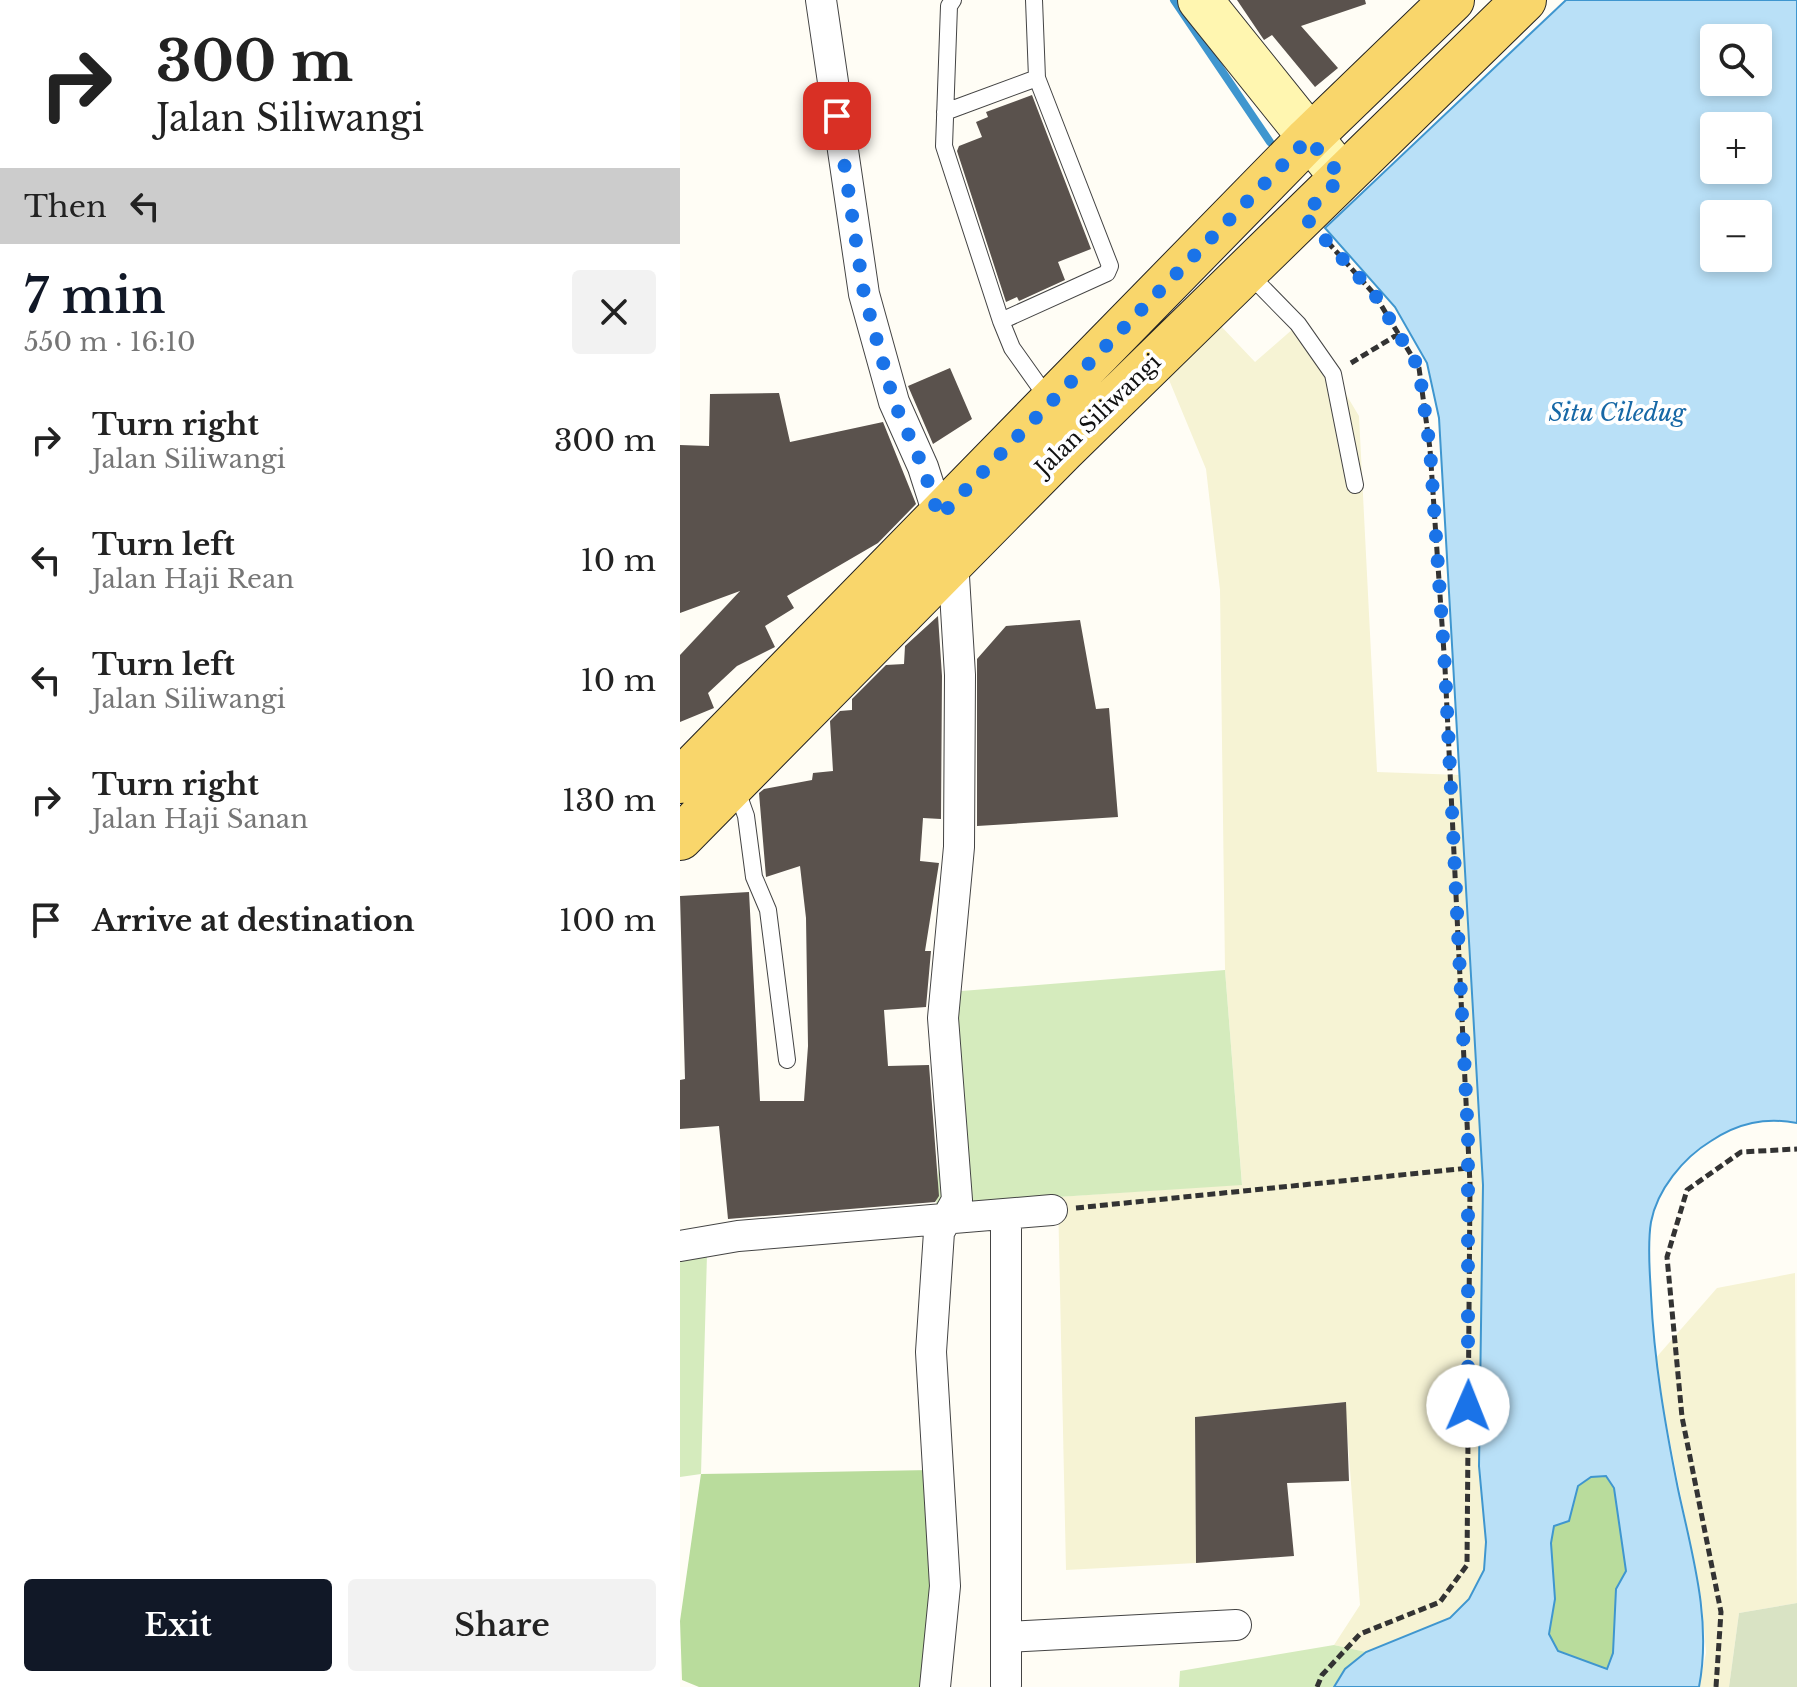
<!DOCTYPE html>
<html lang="en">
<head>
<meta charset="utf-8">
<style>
	:root { --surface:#fff; --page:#f2f2f2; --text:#222; --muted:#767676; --accent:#111827 }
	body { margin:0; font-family:"Libre Baskerville",serif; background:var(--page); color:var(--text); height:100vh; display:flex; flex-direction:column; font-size:30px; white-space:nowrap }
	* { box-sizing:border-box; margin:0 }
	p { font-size:26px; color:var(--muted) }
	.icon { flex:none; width:44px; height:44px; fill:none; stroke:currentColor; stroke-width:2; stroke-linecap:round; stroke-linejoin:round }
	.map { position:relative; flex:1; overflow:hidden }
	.side { display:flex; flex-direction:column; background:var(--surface); width:680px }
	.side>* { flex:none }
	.guide { background:#fff; color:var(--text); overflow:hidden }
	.controls { position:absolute; left:1020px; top:24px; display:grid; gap:16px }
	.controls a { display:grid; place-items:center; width:72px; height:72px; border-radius:8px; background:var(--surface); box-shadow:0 4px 12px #0003; font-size:40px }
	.pin { position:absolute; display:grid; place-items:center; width:68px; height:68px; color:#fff; margin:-34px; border-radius:16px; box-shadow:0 4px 12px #0006 }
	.me { position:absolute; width:88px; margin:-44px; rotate:1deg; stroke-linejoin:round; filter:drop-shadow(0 0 6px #0008) }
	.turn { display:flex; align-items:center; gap:28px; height:168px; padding:0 24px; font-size:36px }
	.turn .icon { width:104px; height:104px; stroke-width:2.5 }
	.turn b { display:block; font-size:56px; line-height:68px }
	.then { display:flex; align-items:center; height:76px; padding:0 24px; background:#0003; gap:16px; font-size:30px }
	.round { display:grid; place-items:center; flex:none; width:84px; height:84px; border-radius:8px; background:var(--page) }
	.overview { display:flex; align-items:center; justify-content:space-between; height:136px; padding:0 24px }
	h1 { font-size:48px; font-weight:600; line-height:60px; color:var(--accent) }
	.button { display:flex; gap:16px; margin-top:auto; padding:16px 24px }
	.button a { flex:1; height:92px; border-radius:8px; background:var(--accent); color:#fff; font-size:32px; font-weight:600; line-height:92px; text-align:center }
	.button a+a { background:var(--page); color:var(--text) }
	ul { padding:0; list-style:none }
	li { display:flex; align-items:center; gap:24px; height:120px; padding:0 24px }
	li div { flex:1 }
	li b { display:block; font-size:30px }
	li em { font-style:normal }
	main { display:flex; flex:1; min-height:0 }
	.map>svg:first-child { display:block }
	.farmland { fill:#f6f3d4 }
	.green { fill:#d5ebbd }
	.forest { fill:#b9dc9c }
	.cemetery { fill:#d9e3c4 }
	.water { fill:#b9e0f7; stroke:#3f96cf; stroke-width:2; fill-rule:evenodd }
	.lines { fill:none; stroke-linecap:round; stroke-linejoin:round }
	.stream { stroke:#3f96cf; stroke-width:8 }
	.building { fill:#5a524d }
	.lane-casing { stroke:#444; stroke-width:18 }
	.street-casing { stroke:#444; stroke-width:32 }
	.secondary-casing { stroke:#333; stroke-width:46 }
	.primary-casing { stroke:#222; stroke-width:46 }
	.path { stroke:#333; stroke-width:5; stroke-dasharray:8 4; stroke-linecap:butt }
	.lane { stroke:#fff; stroke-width:16 }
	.street { stroke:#fff; stroke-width:30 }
	.secondary { stroke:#fff6b0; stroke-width:44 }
	.primary { stroke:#f9d66b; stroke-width:44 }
	.route { stroke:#1a73e8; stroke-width:14; stroke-dasharray:0 25.2 }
	.labels { text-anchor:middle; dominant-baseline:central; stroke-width:8; stroke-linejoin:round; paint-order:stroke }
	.street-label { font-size:22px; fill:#111; stroke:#fff }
	.water-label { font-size:24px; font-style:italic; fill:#1768a6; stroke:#fff }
</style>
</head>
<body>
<main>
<section class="side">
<div class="guide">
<div class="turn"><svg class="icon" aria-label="right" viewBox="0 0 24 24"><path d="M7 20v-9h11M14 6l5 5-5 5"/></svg><div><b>300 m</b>Jalan Siliwangi</div></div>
<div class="then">Then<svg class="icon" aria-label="left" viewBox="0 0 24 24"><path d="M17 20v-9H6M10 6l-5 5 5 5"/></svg></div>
</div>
<div class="overview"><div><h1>7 min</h1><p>550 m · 16:10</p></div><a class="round"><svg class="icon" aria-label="close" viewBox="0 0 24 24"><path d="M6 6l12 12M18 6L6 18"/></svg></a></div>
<ul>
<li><svg class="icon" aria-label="right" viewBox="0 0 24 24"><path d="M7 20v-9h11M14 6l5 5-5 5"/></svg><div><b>Turn right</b><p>Jalan Siliwangi</p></div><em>300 m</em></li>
<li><svg class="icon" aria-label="left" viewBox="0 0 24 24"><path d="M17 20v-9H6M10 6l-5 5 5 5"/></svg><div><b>Turn left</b><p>Jalan Haji Rean</p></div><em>10 m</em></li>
<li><svg class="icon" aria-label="left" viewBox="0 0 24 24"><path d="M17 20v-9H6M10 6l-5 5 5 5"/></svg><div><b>Turn left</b><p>Jalan Siliwangi</p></div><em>10 m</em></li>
<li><svg class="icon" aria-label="right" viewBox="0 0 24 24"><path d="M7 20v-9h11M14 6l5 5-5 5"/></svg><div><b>Turn right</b><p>Jalan Haji Sanan</p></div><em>130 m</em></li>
<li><svg class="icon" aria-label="arrive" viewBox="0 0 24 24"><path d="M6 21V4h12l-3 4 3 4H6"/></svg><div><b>Arrive at destination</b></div><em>100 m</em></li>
</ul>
<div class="button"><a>Exit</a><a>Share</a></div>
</section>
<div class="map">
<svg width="1117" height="1687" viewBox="0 0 1117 1687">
	<rect width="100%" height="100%" fill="#fffdf5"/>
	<path class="farmland" d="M 622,321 L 679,416 L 697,772 L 781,775 L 803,1185 L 799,1466 L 806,1542 L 804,1570 L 789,1599 L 770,1618 L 686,1652 L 654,1645 L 680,1605 L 665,1402 L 515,1417 L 516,1563 L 386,1570 L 378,1197 L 562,1184 L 545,970 L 540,590 L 526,469 L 482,363 L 539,324 L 575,362 Z
		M 1115,1273 L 1117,1603 L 1059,1613 L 1049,1687 L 1019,1687 L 1026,1653 L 1022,1603 L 974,1360 L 1037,1288 Z"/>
	<path class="green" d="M 545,970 L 562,1185 L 256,1205 L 269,992 Z
		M 27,1254 L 21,1474 L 0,1477 L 0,1257 Z
		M 654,1645 L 686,1652 L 666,1669 L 654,1687 L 499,1687 L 500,1671 Z"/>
	<path class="forest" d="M 251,1470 L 264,1593 L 245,1687 L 19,1687 L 2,1680 L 0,1621 L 21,1474 Z
		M 926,1476 L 934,1488 L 946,1571 L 936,1589 L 933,1653 L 927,1669 L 878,1651 L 869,1634 L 875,1599 L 871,1543 L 874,1526 L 889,1520 L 898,1486 L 911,1477 Z"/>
	<path class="cemetery" d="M 1117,1603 L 1117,1687 L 1049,1687 L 1059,1613 Z"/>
	<path class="water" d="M 886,0 L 1117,0 L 1117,1123 C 1085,1117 1058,1123 1031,1141 C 1003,1158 977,1190 971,1222 C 967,1246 970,1272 971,1295 C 974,1361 985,1424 998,1489 C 1012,1554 1032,1620 1019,1687 L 654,1687 L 665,1669 L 686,1652 L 770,1618 L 789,1599 L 804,1570 L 806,1542 L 799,1466 L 803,1185 L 759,418 L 747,363 L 715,307 L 645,228 ZM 1034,38 L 1078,38 L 1078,82 L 1034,82 ZM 1034,126 L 1078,126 L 1078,170 L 1034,170 ZM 1034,214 L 1078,214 L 1078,258 L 1034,258 ZM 926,1476 L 934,1488 L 946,1571 L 936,1589 L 933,1653 L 927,1669 L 878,1651 L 869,1634 L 875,1599 L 871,1543 L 874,1526 L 889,1521 L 898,1486 L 911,1477 Z"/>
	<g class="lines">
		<path class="stream" d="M 494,0 L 590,142"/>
	</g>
	<path class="building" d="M 557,0 L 685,0 L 686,4 L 621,26 L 658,68 L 635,87 L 592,35 L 584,40 Z
		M 352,95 L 411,249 L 378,262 L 385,280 L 339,301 L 337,297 L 326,302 L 277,151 L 279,146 L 302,137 L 296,122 L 308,117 L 306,112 Z
		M 270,368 L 292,419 L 253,444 L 228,386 Z
		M 99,393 L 110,442 L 203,422 L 236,504 L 198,543 L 107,596 L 114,608 L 85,626 L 95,647 L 57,666 L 28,693 L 34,708 L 0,722 L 0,655 L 60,591 L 0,613 L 0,445 L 29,446 L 30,394 Z
		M 258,616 L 262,676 L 261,819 L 243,818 L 240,861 L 259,863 L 245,951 L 251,951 L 246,1007 L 204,1010 L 208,1066 L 249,1065 L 259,1196 L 255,1202 L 48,1219 L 39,1126 L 0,1129 L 0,1080 L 5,1079 L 0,896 L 69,892 L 80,1101 L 124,1101 L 128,1046 L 126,918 L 120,866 L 86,877 L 79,793 L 84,789 L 132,780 L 133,773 L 153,771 L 150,721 L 160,711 L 172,710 L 172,699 L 206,665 L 224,664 L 225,646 Z
		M 400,620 L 416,709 L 429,708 L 438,817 L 297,826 L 297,659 L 326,626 Z
		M 666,1402 L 669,1481 L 607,1483 L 614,1556 L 516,1563 L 515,1417 Z"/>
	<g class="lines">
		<defs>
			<path id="lane" d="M 273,0 L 269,6 L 264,146 L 321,321 L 332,348 L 369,400
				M 265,112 L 357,78
				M 567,272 L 618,324 L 653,374 L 675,485
				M 321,321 L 427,273 L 430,266 L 357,78 L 354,0
				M 56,788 L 66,816 L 74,877 L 88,910 L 107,1060"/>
			<path id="street" d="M 141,0 L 184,294 L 214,402 L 243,467 L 259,517
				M 0,1246 L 58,1236 L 372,1210
				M 326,1637 L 556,1625
				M 326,1685 L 326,1215
				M 255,1687 L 265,1586 L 251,1352 L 259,1232 L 277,1200 L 263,1018 L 279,847 L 280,675 L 273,560"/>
			<path id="secondary" d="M 520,0 L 662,177"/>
			<path id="primary" d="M 0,781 L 628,139 L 772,0
				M 0,838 L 383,450 L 844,0"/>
		</defs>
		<use href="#lane" class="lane-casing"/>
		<use href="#street" class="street-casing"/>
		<use href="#secondary" class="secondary-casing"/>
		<use href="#primary" class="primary-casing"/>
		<path class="path" d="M 671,363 L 720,333
			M 396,1208 L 789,1168
			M 637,1687 L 642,1675 L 680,1634 L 760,1602 L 787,1565 L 790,1184 L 765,668 L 750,449 L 739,368 L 695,295 L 645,239
			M 1036,1687 L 1041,1612 L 1002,1417 L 987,1257 L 1007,1190 L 1061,1152 L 1117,1149"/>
		<use href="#lane" class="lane"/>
		<use href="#street" class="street"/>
		<use href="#secondary" class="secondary"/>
		<use href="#primary" class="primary"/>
	</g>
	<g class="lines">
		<path class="route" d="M 157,116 L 184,294 L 214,402 L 243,467 L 259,517 L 628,139 L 662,177 L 623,215 L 695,295 L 739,368 L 750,449 L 765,668 L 788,1136 L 788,1406"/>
	</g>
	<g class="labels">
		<g class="street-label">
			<text transform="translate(418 415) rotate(-44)">Jalan Siliwangi</text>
		</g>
		<g class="water-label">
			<text x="937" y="412">Situ Ciledug</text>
		</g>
	</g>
</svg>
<div class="controls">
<a><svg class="icon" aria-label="search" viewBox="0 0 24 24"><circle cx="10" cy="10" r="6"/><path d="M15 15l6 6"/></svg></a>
<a>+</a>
<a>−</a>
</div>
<div class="pin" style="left:157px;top:116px;background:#d93025"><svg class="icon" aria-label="arrive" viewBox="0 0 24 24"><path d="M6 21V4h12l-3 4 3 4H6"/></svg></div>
<svg class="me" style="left:788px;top:1406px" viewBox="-20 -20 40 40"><circle r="19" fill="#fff"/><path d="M0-13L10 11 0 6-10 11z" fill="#1a73e8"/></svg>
</div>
</main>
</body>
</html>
